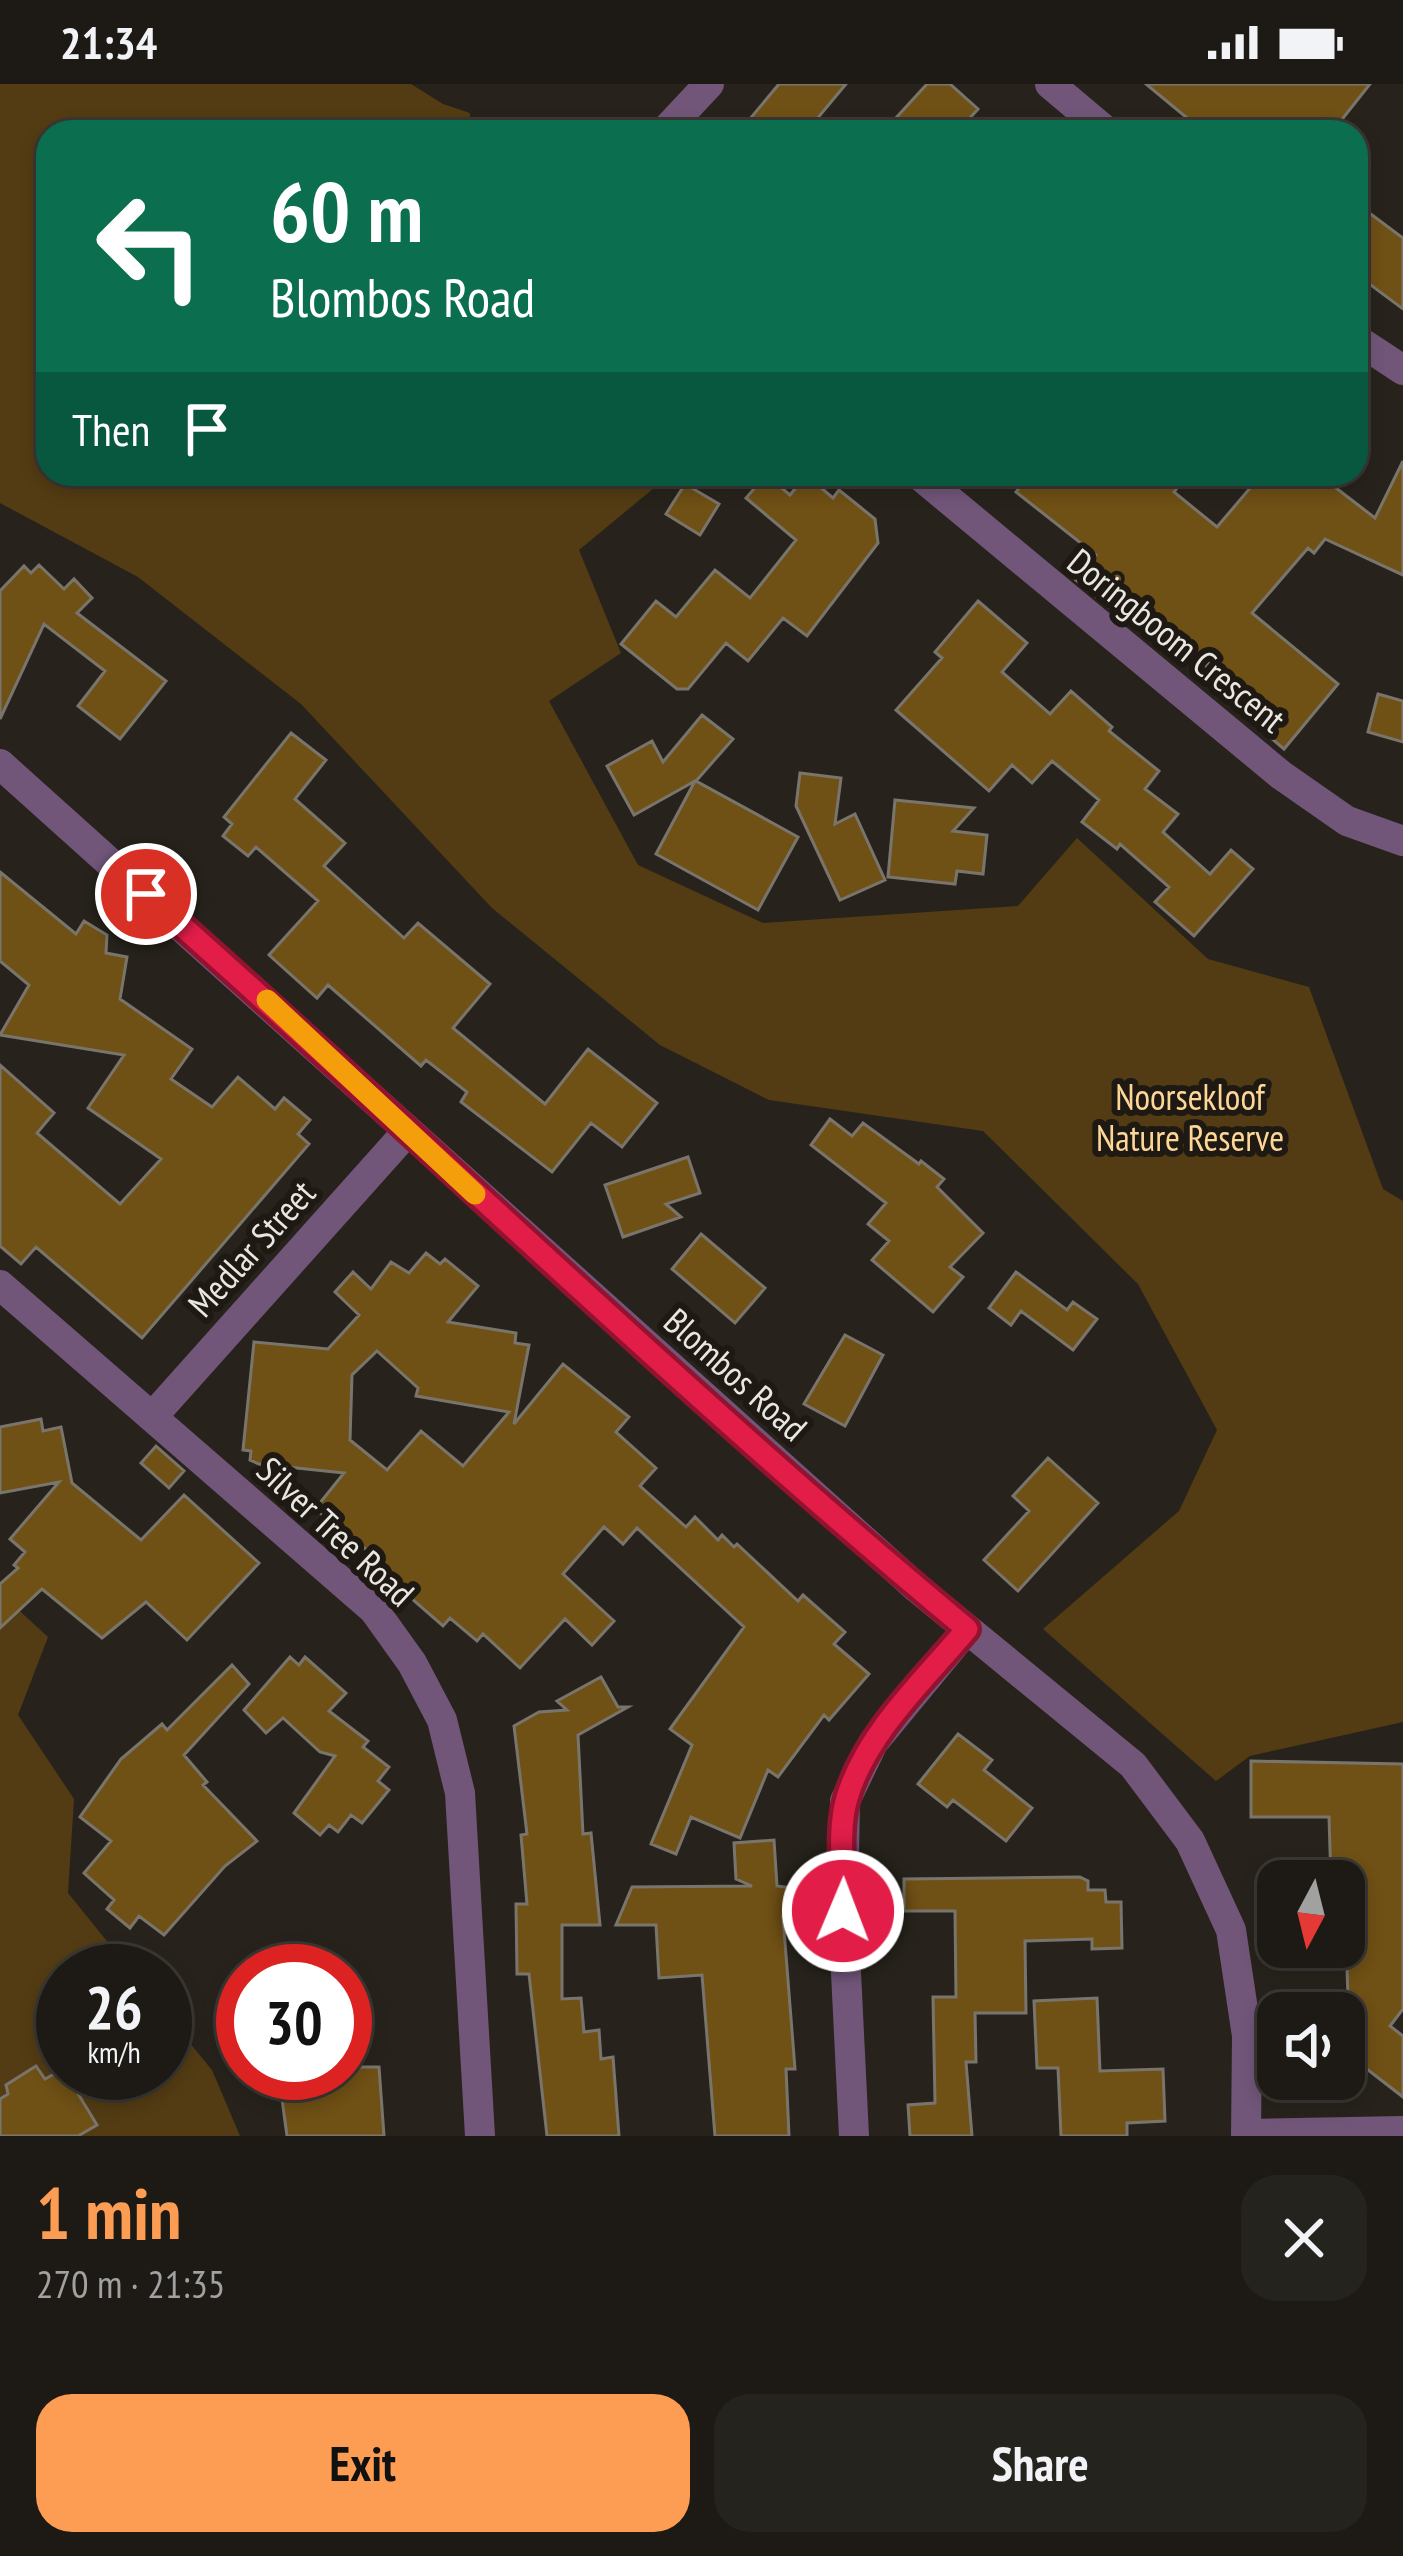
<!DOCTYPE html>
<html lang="en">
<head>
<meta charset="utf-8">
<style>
	:root { --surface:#1d1a15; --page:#25231e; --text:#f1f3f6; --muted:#a0a1a0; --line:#3b3834; --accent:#fc9d53 }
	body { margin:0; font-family:"PT Sans Narrow",sans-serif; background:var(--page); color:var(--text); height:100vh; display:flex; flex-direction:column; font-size:45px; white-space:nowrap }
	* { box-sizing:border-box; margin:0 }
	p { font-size:39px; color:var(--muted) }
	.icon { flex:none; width:66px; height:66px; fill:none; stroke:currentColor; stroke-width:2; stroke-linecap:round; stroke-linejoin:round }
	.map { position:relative; height:2052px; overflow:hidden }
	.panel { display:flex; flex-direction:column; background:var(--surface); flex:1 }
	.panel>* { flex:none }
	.banner { position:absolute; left:36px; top:36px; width:1332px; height:366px; border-radius:36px; box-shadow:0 6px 18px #0003,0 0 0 3px var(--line); background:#0b6e4f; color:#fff; overflow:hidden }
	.needle { width:78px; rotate:187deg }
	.fabs { position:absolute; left:1257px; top:1776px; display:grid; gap:24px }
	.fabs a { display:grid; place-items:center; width:108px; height:108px; border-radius:24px; background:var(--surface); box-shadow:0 6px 18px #0003,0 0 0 3px var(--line); font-size:60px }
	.speed { position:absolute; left:36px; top:1860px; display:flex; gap:24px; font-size:60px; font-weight:700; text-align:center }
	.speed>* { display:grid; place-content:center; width:156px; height:156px; border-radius:50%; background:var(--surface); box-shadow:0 6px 18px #0003,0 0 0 3px var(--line); line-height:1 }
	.speed small { font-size:30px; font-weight:400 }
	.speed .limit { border:18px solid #d22; background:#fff; color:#111 }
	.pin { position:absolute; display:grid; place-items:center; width:102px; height:102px; color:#fff; margin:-51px; border:6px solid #fff; border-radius:50%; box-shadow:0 3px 12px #0007 }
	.me { position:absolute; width:132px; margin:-66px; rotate:1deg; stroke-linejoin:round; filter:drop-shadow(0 0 9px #0008) }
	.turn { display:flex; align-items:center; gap:42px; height:252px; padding:0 36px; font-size:54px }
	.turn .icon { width:156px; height:156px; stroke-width:2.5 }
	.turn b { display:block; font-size:84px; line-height:102px }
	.then { display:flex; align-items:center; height:114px; padding:0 36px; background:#0003; gap:24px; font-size:45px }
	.round { display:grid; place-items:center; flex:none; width:126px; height:126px; border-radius:36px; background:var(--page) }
	.overview { display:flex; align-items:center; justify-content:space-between; height:204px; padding:0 36px }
	h1 { font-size:72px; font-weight:700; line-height:90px; color:var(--accent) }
	.button { display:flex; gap:24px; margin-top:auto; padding:24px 36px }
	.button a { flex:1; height:138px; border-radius:36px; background:var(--accent); color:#111; font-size:48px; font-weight:700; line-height:138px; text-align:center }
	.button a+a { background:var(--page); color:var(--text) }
	.status { display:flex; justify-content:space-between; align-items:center; height:84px; padding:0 60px; background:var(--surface); direction:ltr }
	.status svg { height:33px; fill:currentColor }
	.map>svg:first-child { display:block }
	.green { fill:#533c13 }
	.building { fill:#6f5015; stroke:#7a756c; stroke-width:3; fill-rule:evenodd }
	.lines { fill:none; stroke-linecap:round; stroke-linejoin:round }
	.minor { stroke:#71567a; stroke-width:30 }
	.route-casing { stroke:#92132f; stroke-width:30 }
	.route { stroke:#e11d48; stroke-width:21 }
	.slow { stroke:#f59e0b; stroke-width:21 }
	.labels { text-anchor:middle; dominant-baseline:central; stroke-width:12; stroke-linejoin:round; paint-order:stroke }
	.street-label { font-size:36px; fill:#eae7e3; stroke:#1e1a13 }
	.park-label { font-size:36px; fill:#fed697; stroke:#1e1a13 }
</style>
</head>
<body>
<div class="status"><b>21:34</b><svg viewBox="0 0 49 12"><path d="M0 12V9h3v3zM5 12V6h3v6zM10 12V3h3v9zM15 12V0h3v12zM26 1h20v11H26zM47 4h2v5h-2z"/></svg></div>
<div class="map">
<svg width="1403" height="2052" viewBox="0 0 1403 2052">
	<rect width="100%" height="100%" fill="#27231c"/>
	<path class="green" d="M 0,0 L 411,0 L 443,20 L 470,29 L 469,48 L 48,48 L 48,390 L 671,390 L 579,466 L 621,569 L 549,617 L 638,781 L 763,839 L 1018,822 L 1077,754 L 1208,875 L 1309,903 L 1383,1105 L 1403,1117 L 1403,1638 L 1250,1672 L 1216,1697 L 1043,1545 L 1179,1427 L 1217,1346 L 1138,1200 L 983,1047 L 769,1016 L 660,961 L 492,824 L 301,620 L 138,493 L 0,419 Z
		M 0,1509 L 48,1553 L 18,1631 L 74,1715 L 68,1809 L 131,1887 L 63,1887 L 63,1989 L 165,1989 L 165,1929 L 212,1986 L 240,2052 L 2,2052 L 0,2048 Z"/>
	<path class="building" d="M 779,0 L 846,0 L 806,48 L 739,48 Z
		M 927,0 L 950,0 L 978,25 L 957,48 L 883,48 Z
		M 1146,0 L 1370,0 L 1332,48 L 1204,48 Z
		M 1356,119 L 1403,154 L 1403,225 L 1356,190 Z
		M 1403,377 L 1403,491 L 1325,455 L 1314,469 L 1308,464 L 1252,529 L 1338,600 L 1284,665 L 1264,648 L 1277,632 L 1211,577 L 1206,582 L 1143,529 L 1132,542 L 1076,496 L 1096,471 L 1016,408 L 1030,390 L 1188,390 L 1174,408 L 1217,443 L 1262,390 L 1318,390 L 1375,434 Z
		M 766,391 L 790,411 L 806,391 L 833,414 L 839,406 L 875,435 L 878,459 L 807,552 L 783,534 L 748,577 L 726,559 L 688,605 L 677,605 L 621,560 L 656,517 L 676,533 L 715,486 L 750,514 L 796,456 L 746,414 Z
		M 685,400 L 719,420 L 700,451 L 666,430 Z
		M 39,481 L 64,505 L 74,495 L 92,514 L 77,529 L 166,597 L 120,655 L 78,622 L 105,587 L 44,540 L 0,635 L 0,507 L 24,482 L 31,489 Z
		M 978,517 L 1027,559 L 1002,588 L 1050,630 L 1071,607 L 1112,643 L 1109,647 L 1159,687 L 1145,705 L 1178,730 L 1163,748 L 1210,790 L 1231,766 L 1253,785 L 1194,852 L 1155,818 L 1169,803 L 1120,760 L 1117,765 L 1082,738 L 1099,716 L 1052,677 L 1032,699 L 1012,681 L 989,707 L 896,626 L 942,574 L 935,568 Z
		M 1378,610 L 1403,617 L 1403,658 L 1368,648 Z
		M 702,631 L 733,655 L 696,697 L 798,753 L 758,826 L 656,770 L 695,697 L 634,731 L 607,682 L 652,657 L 663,678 Z
		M 291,649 L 326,676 L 295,715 L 345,759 L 324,782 L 404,854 L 418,839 L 490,900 L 453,944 L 545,1020 L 588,965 L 657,1019 L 622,1063 L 591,1039 L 552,1088 L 461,1018 L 467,1008 L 426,976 L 421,982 L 328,901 L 317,914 L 269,871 L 318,817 L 256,763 L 248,772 L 223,752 L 232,740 L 224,733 Z
		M 800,689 L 841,694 L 835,740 L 855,730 L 885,796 L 840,816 L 796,722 Z
		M 895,716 L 974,724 L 953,747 L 987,751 L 983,790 L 957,787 L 955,800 L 888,793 Z
		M 0,788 L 76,850 L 84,837 L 107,851 L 106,869 L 127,873 L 120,915 L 192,965 L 171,995 L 212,1023 L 238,993 L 275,1025 L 284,1014 L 310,1036 L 298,1050 L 309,1060 L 142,1254 L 36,1163 L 21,1180 L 0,1162 L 0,981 L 54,1029 L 37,1049 L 120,1120 L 161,1075 L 88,1024 L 124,971 L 0,951 L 29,901 L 0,877 Z
		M 830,1035 L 852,1052 L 863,1039 L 919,1080 L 921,1077 L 944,1095 L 937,1103 L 983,1149 L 950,1183 L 963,1193 L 933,1228 L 872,1176 L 889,1157 L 868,1140 L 886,1119 L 811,1061 Z
		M 688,1073 L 700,1109 L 666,1120 L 681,1133 L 623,1153 L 605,1101 Z
		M 701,1150 L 765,1204 L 735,1239 L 672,1185 Z
		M 426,1169 L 440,1180 L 445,1175 L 478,1202 L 448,1238 L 516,1249 L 515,1259 L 529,1261 L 514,1340 L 563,1280 L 629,1333 L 616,1348 L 656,1384 L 640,1402 L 686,1443 L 695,1433 L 718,1456 L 722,1451 L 734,1463 L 737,1460 L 798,1517 L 803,1511 L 845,1548 L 834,1560 L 869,1590 L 829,1636 L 824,1631 L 778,1693 L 768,1686 L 740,1754 L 691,1733 L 676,1770 L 651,1760 L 692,1661 L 670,1645 L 744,1543 L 637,1444 L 623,1460 L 604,1443 L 563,1490 L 614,1537 L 592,1561 L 565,1535 L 520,1584 L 483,1550 L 477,1557 L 450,1534 L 443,1542 L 372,1480 L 377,1474 L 315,1425 L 344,1389 L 259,1380 L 250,1376 L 251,1367 L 243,1366 L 254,1258 L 328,1265 L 359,1231 L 335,1208 L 353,1188 L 371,1205 L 391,1178 L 409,1189 ZM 377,1267 L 418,1304 L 416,1312 L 509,1328 L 463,1382 L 421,1347 L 387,1386 L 350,1356 L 352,1291 Z
		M 1016,1188 L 1067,1226 L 1073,1218 L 1097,1235 L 1073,1266 L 1021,1227 L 1011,1241 L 989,1224 Z
		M 845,1251 L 883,1271 L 845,1342 L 804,1320 Z
		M 41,1335 L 43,1347 L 61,1343 L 72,1399 L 141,1456 L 184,1411 L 259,1479 L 187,1556 L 146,1518 L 102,1554 L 42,1505 L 0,1544 L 0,1500 L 18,1484 L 14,1481 L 25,1468 L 10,1455 L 59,1398 L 0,1409 L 0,1343 Z
		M 156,1362 L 184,1387 L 169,1404 L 141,1379 Z
		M 1048,1374 L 1098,1419 L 1018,1507 L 984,1476 L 1029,1427 L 1013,1412 Z
		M 290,1573 L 299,1581 L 305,1573 L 346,1609 L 329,1627 L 368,1657 L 363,1663 L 389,1683 L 378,1697 L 389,1706 L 362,1739 L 351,1731 L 338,1748 L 329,1741 L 320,1751 L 294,1729 L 335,1672 L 320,1668 L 283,1634 L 266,1649 L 244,1626 Z
		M 232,1581 L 249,1600 L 184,1671 L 207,1698 L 203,1701 L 257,1757 L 225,1782 L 164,1851 L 139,1832 L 130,1844 L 107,1825 L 114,1816 L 84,1789 L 111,1757 L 80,1733 L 121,1675 L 162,1640 L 167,1646 Z
		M 601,1593 L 618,1623 L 628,1623 L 578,1651 L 583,1750 L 591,1749 L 600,1841 L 562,1841 L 562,1915 L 581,1914 L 584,1948 L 599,1946 L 601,1975 L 613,1973 L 619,2052 L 547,2052 L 529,1890 L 517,1890 L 516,1820 L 527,1820 L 521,1751 L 527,1750 L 514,1642 L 539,1628 L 567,1626 L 557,1617 Z
		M 958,1650 L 992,1676 L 984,1686 L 1032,1724 L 1006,1757 L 953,1716 L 947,1723 L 918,1700 Z
		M 1251,1677 L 1403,1680 L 1403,1925 L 1390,1942 L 1403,1952 L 1403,2013 L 1350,1972 L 1344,1797 L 1331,1797 L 1329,1733 L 1251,1733 Z
		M 774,1756 L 777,1802 L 801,1805 L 802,1832 L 783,1833 L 795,1985 L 786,1985 L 789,2052 L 715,2052 L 702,1891 L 659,1894 L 656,1841 L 616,1841 L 632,1803 L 752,1802 L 736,1795 L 734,1759 Z
		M 1080,1793 L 1088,1797 L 1088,1806 L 1105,1806 L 1106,1818 L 1121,1818 L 1122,1864 L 1092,1865 L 1092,1855 L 1025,1857 L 1026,1929 L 975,1929 L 976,1978 L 966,1978 L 972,2052 L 910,2052 L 908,2021 L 935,2019 L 933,1913 L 956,1913 L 955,1827 L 904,1827 L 904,1795 Z
		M 1097,1914 L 1100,1987 L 1163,1985 L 1165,2037 L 1127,2039 L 1127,2052 L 1061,2052 L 1058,1984 L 1037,1984 L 1034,1917 Z
		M 36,1982 L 45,1995 L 63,1985 L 97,2041 L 78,2052 L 0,2052 L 0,2015 L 8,2010 L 6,2001 Z
		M 351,1983 L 379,1983 L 384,2052 L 287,2052 L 279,1993 L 351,1992 Z"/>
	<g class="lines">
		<path class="minor" d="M 1050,0 L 1107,48
			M 664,48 L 709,0
			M 1356,255 L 1403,286
			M 918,390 L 1281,691 L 1347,737 L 1403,757
			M 0,680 L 917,1504 L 1133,1681 L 1190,1757 L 1231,1846 L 1247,1952 L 1246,2052
			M 0,1201 L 374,1526 L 412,1579 L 442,1636 L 460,1709 L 480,2052
			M 153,1332 L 406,1049
			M 1246,2050 L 1403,2047
			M 854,2052 L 843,1827 L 845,1717 L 873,1659 L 967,1545"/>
	</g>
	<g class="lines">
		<defs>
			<path id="route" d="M 146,810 C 421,1053 684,1310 967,1545 C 925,1595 866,1649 847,1714 C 837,1747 844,1792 843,1827"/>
		</defs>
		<use href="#route" class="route-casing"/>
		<use href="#route" class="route"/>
		<path class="slow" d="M 267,916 L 475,1110"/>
	</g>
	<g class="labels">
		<g class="street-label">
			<text transform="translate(1177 556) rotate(39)">Doringboom Crescent</text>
			<text transform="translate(251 1164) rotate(-48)">Medlar Street</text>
			<text transform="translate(736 1290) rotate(42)">Blombos Road</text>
			<text transform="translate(336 1447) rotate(43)">Silver Tree Road</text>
		</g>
		<g class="park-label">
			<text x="1190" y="1012">Noorsekloof<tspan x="1190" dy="41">Nature Reserve</tspan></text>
		</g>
	</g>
</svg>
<div class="fabs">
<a><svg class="needle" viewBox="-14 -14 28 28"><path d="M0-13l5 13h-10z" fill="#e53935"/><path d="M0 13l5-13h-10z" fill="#a0a1a0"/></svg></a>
<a><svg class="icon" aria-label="sound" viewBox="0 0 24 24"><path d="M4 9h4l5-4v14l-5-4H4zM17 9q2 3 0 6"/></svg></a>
</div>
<div class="speed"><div>26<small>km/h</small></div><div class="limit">30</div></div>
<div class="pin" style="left:146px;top:810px;background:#d93025"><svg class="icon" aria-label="arrive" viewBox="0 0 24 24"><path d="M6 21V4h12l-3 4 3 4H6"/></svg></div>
<svg class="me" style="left:843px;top:1827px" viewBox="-20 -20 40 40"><circle r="17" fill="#e11d48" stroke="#fff" stroke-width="3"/><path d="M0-11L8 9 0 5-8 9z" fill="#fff"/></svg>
<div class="banner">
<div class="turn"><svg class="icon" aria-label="left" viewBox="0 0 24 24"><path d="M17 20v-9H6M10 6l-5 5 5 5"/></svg><div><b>60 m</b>Blombos Road</div></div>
<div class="then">Then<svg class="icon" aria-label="arrive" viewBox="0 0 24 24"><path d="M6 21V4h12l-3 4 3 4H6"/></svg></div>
</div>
</div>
<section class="panel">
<div class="overview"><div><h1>1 min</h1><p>270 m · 21:35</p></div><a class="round"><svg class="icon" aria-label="close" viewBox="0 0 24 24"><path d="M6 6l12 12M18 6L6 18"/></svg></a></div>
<div class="button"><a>Exit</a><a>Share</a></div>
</section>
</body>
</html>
